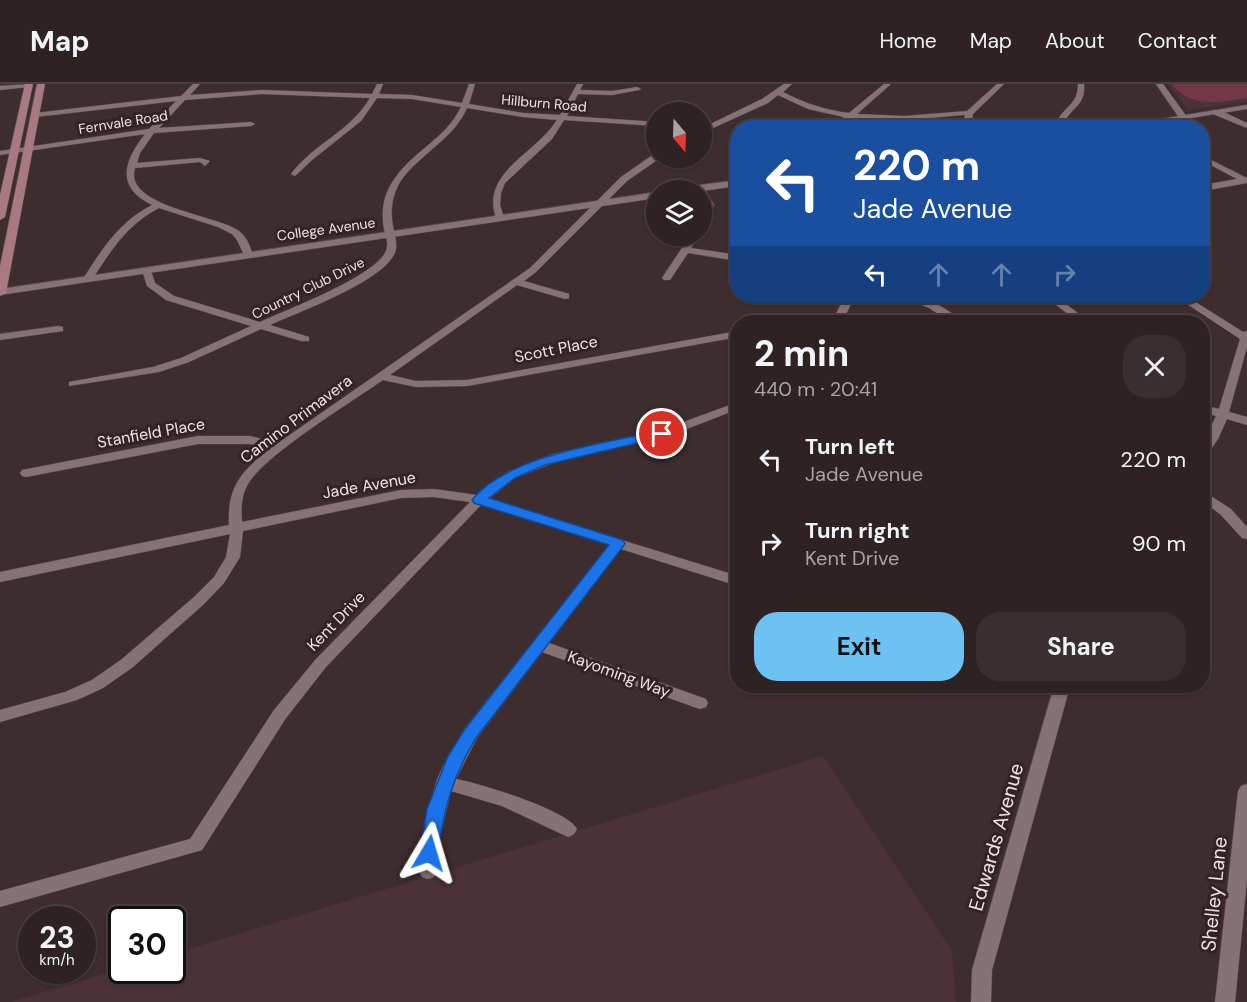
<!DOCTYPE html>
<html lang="en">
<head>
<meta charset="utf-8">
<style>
	:root { --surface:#2e2223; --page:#3a2f30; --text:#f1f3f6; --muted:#a7a4a6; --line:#493f41; --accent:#6ec2f3 }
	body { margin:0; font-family:"DM Sans",sans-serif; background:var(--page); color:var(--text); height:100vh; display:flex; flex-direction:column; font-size:22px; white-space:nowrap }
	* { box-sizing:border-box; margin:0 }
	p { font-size:20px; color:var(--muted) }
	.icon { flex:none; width:33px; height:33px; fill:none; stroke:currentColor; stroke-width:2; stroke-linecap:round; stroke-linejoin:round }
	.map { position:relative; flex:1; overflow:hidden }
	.sheet { position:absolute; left:730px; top:231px; width:480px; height:378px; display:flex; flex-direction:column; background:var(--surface); border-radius:24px; box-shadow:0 2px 4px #0004,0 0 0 2px var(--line) }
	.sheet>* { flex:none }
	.hud { position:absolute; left:730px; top:36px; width:480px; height:183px; border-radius:24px; box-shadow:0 2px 4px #0004,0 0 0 2px var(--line); background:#1a4fa0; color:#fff; overflow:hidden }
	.needle { width:39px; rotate:161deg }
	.buttons { position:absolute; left:646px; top:18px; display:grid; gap:12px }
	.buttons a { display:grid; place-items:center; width:66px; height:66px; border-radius:50%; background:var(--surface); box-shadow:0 2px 4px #0004,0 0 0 2px var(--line); font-size:30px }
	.speed { position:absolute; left:18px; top:822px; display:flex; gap:12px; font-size:30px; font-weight:700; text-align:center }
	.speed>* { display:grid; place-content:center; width:78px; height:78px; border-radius:50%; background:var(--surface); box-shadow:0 2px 4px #0004,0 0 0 2px var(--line); line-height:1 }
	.speed small { font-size:15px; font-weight:400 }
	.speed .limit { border:3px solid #111; border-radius:9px; background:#fff; color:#111 }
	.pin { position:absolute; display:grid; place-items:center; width:51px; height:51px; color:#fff; margin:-26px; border:3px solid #fff; border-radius:50%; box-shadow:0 2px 6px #0007 }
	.me { position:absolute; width:66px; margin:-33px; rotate:7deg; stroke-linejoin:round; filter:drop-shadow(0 0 4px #0008) }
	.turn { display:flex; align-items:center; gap:21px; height:126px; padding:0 24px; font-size:27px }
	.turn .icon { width:78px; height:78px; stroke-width:2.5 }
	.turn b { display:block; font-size:42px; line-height:51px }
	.lanes { display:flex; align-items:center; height:57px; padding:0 24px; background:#0003; justify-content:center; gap:30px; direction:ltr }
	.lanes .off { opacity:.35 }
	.round { display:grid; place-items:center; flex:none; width:63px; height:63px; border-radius:24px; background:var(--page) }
	.overview { display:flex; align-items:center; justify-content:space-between; height:102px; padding:0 24px }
	h1 { font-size:36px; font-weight:700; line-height:45px }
	.button { display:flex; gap:12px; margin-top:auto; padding:12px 24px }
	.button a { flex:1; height:69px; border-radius:24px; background:var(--accent); color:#111; font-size:24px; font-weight:700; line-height:69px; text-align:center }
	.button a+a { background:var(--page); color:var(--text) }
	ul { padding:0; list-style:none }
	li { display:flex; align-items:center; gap:18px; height:84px; padding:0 24px }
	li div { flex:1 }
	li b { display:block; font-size:22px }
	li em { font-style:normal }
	header { display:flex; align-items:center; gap:36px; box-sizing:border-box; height:84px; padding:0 30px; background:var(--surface); border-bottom:2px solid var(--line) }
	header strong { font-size:28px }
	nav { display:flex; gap:33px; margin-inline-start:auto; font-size:21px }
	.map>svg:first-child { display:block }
	.built { fill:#4b3236 }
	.green { fill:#723944 }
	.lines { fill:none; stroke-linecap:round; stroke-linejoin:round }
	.minor-casing { stroke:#594a4c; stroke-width:1 }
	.tertiary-casing { stroke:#594a4c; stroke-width:1 }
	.secondary-casing { stroke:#594a4c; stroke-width:1 }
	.minor { fill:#867274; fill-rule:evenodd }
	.tertiary { fill:#867274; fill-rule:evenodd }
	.secondary { fill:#a97981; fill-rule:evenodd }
	.route { fill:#1a73e8; stroke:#114b97; stroke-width:1.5 }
	.labels { text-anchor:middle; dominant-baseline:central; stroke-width:6; stroke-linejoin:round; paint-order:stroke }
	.far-street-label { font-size:14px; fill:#eee2e4; stroke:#342325 }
	.street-label { font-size:16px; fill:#eee2e4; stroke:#342325 }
	.near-street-label { font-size:20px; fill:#eee2e4; stroke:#342325 }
</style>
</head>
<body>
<header>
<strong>Map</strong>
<nav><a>Home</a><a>Map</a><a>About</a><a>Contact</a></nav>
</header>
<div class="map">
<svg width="1247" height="918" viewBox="0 0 1247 918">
	<rect width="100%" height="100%" fill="#3e2d2f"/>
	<path class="built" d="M 1168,0 L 1247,0 L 1247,18 L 1188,26 Z
		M 823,672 L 952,867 L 956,918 L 11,918 L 121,885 L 172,886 L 173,870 Z"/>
	<path class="green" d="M 1172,0 L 1247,0 L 1247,14 C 1221,18 1189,25 1172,0 Z"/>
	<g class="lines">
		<defs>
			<path id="minor" d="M 32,0 L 29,3 L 0,6 L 0,2 Z
				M 193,0 L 200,0 L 190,11 L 262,6 L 372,10 L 377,0 L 383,0 L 379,10 L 412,11 L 462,19 L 469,0 L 475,0 L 469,20 L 523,29 L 560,31 L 577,0 L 583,0 L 580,6 L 612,7 L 637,3 L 641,5 L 639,6 L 612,11 L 578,10 L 567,32 L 657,38 L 657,42 L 564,36 L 552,55 L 505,99 L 501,109 L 500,121 L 504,134 L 500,137 L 496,134 C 480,88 536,70 557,36 L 523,33 L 467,24 C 453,56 419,70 400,98 C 392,112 390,127 393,142 C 394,149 397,157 396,165 C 391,195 298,228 270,241 L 309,253 L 309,257 L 301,257 L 261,245 L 189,278 L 159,288 L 69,302 L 69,298 L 153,283 L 181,274 L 251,242 L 166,216 L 147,202 L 142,186 L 144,184 L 150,184 L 155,199 L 174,212 L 260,238 C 285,226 384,190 387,163 C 388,157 385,151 384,145 C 381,128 383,112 393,97 C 411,68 446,55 461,23 L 412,15 L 377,14 L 361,37 L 312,76 L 295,92 L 291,90 C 313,60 351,47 370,14 L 262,10 L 185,16 L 159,44 L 251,38 L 255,40 L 251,42 L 154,49 L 140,69 L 137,79 L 200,74 L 210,77 L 205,82 L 200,78 L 135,84 C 123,123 218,131 239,147 C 247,153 250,162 253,171 L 245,173 L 237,156 L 232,150 L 218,143 L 159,124 C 126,141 111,167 91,197 L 85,197 L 83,195 C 102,165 119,138 152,121 C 115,103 124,77 145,50 L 0,71 L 0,67 L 149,45 L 176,17 L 35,33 L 31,31 L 35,29 L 181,12 Z
				M 784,0 L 792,0 L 783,8 C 804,19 825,26 849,29 L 884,0 L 891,0 L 857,30 L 905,32 L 967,27 L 997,0 L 1004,0 L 973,30 L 971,44 L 963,44 L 965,31 L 963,31 L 905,36 L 852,34 L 838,44 L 829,44 L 844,33 L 808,25 L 778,11 L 768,19 L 702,49 L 702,44 L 762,15 Z
				M 1078,0 L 1084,0 C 1086,23 1070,23 1064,40 L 1066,44 L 1058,44 L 1056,40 C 1063,22 1078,22 1078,0 Z
				M 1156,0 L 1163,0 L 1187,33 L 1186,35 L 1180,35 Z
				M 1213,26 L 1219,26 L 1247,39 L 1247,44 L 1213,30 Z
				M 654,70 L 657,70 L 657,74 L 660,74 L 627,97 L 536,188 L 524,197 L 569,210 L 569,214 L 565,215 L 517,201 L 390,291 L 416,297 L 467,296 L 738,247 L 738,253 L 467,302 L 416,303 L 383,296 C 353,317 261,373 247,402 C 241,413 241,426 242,438 L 401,406 L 434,405 L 477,411 L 507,388 L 553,370 L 659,347 L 738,318 L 738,325 L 666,353 L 561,376 L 515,394 L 489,415 L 738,492 L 738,502 L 621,465 L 549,559 L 706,615 L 708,619 L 706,623 L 700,625 L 694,623 L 542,568 L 477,654 L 456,695 C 478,699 568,726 577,745 L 574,750 L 568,753 L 502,722 L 451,707 L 441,749 L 437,787 L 434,793 L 428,795 L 422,793 L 419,787 C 421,757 428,727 436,699 C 440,685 457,658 465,644 L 610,461 L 481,421 L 326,583 L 286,634 L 202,766 L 0,823 L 0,807 L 190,755 L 274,626 L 316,575 L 470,418 L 434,413 L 401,414 L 243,447 L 240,473 L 224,499 L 204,520 L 133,583 L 103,604 L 77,616 L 0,638 L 0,626 L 65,608 L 92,596 L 122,575 L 194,513 L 214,493 L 226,473 L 230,450 L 0,498 L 0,488 L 229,441 C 227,403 241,387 271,364 L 250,360 L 198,360 L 26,393 L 22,392 L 20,389 L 22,386 L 198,352 L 250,352 L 278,359 L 530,184 L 621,93 Z
				M 1203,72 L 1247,94 L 1247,99 L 1203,107 L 1203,101 L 1237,95 L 1203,77 Z
				M 702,104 L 705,105 L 714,121 L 706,139 L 702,142 L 702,129 L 706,121 L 702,115 L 702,106 L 698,106 Z
				M 690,152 L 699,152 L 691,164 L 738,171 L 738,177 L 688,169 L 670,196 L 664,196 L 662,194 Z
				M 845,212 L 855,212 L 842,238 L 832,238 Z
				M 900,212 C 921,210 947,223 962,238 L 951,238 L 929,224 Z
				M 1044,212 L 1055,212 L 1090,238 L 1079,238 Z
				M 1175,212 L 1186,212 L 1243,248 L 1247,247 L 1247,263 L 1229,328 L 1247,333 L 1247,341 L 1227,335 L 1218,355 L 1207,371 L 1203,372 L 1203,359 L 1216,332 L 1203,328 L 1203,321 L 1219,325 L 1240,255 Z
				M 59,242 L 63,243 L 63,247 L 0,256 L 0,250 Z
				M 1203,407 L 1231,425 L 1247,443 L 1247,455 L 1242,454 L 1221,431 L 1203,417 Z
				M 1054,602 L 1070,602 L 992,886 L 991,918 L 971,918 L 972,886 Z
				M 1247,700 L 1247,795 L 1235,918 L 1215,918 L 1238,707 L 1241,702 Z"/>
			<path id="tertiary" d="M 1247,21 L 1247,25 L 1129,44 L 1105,44 Z
				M 738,96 L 738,102 L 702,107 L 680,106 L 685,103 Z
				M 657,108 L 657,114 L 0,211 L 0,205 Z"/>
			<path id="secondary" d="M 25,0 L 33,0 L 5,133 L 0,136 L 0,111 Z
				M 37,0 L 45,0 L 6,209 L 0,212 L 0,182 Z"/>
		</defs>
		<use href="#minor" class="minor-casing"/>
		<use href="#tertiary" class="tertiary-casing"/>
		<use href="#secondary" class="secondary-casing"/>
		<use href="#minor" class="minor"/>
		<use href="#tertiary" class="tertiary"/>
		<use href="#secondary" class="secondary"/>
	</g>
	<path class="route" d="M 662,346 L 667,347 L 667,352 L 545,381 L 515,394 L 489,414 L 623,456 L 625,460 L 476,654 C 452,694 444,724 438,769 L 435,775 L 429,777 L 422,775 L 420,769 L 427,725 L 448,672 L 465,645 L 609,461 L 474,419 L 472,416 C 509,370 608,359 662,346 Z"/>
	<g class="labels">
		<g class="far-street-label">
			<text transform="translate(544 19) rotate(5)">Hillburn Road</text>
			<text transform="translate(123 38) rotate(-9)">Fernvale Road</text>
			<text transform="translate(326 145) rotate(-8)">College Avenue</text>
			<text transform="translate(308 204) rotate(-26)">Country Club Drive</text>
		</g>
		<g class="street-label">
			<text transform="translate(556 265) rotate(-11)">Scott Place</text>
			<text transform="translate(296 335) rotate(-37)">Camino Primavera</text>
			<text transform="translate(151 349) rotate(-10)">Stanfield Place</text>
			<text transform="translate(369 401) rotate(-10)">Jade Avenue</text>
			<text transform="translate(336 537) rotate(-46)">Kent Drive</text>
			<text transform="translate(619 590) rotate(20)">Kayoming Way</text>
		</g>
		<g class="near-street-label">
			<text transform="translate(996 753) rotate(-74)">Edwards Avenue</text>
			<text transform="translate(1214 810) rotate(-84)">Shelley Lane</text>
		</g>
	</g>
</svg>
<div class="buttons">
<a><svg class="needle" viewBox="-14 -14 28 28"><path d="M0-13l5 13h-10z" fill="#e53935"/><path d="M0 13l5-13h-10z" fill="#a7a4a6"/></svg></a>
<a><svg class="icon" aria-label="layers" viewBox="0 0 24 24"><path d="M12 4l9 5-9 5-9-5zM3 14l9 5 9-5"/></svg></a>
</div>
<div class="speed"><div>23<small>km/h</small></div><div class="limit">30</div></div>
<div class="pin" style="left:662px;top:350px;background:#d93025"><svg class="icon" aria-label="arrive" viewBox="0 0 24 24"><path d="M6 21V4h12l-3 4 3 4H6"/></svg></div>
<svg class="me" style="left:429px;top:769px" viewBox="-20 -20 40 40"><path d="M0-17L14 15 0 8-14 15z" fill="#1a73e8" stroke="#fff" stroke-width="4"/></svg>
<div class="hud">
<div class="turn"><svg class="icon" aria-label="left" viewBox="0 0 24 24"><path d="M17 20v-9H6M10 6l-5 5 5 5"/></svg><div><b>220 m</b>Jade Avenue</div></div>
<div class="lanes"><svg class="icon" aria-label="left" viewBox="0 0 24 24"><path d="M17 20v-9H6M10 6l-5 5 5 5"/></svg><svg class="icon off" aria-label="ahead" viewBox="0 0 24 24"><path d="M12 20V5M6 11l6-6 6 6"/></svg><svg class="icon off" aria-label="ahead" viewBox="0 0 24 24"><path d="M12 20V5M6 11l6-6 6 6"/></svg><svg class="icon off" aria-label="right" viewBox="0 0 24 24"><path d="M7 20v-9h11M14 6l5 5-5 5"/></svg></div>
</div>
<section class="sheet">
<div class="overview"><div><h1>2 min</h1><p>440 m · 20:41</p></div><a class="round"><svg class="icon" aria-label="close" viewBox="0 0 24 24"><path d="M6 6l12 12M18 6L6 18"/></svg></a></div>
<ul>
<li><svg class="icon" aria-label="left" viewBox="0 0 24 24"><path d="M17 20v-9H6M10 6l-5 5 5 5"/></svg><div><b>Turn left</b><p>Jade Avenue</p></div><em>220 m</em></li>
<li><svg class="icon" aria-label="right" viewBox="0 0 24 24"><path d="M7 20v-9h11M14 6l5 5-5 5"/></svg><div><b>Turn right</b><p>Kent Drive</p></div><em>90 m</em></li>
</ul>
<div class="button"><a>Exit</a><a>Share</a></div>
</section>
</div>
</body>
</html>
